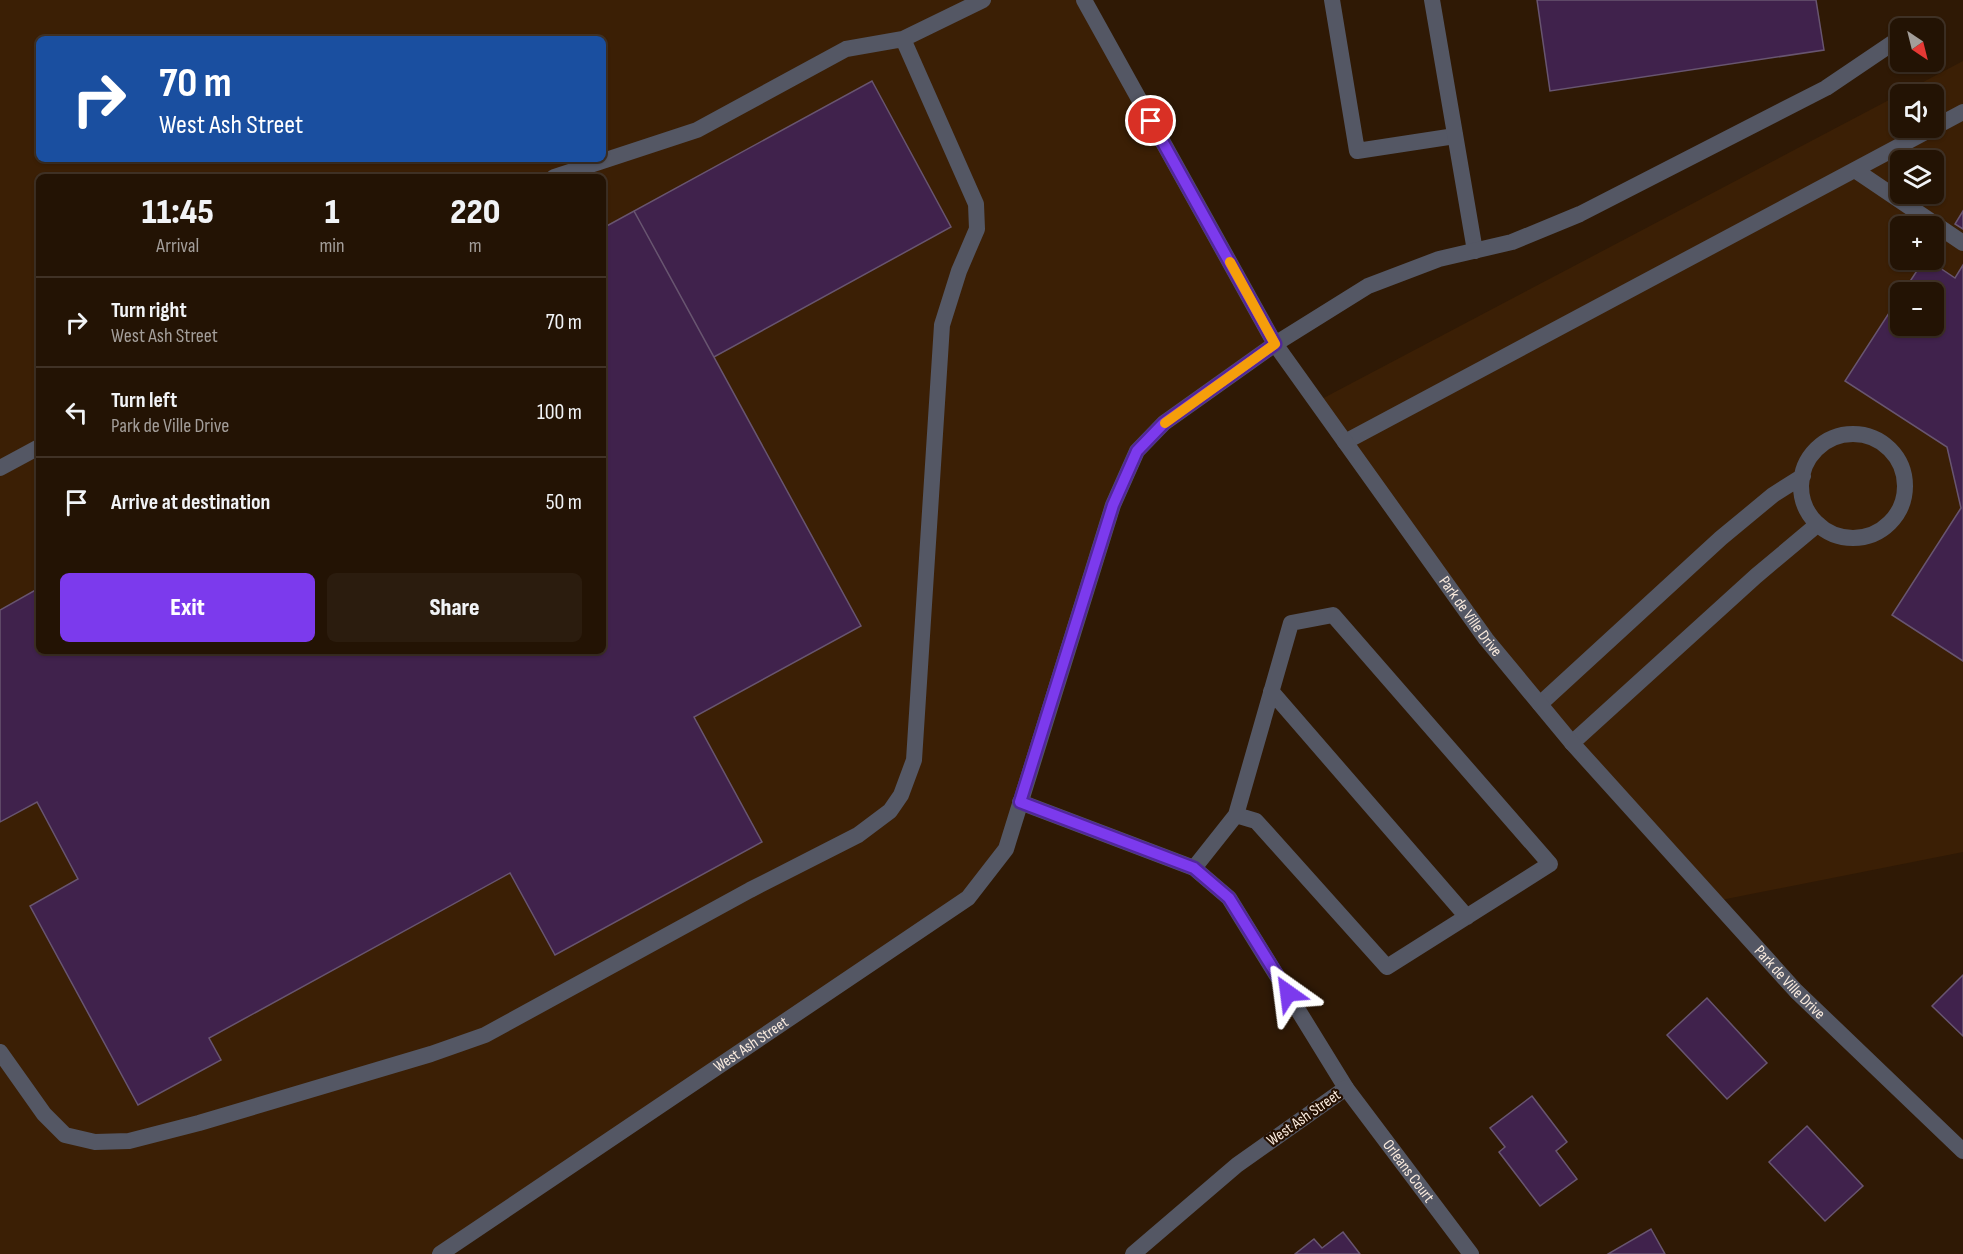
<!DOCTYPE html>
<html lang="en">
<head>
<meta charset="utf-8">
<style>
	:root { --surface:#231304; --page:#2b1c0e; --text:#f1f3f6; --muted:#a39e9a; --line:#403226; --accent:#7c3aed }
	body { margin:0; font-family:"Sofia Sans Condensed",sans-serif; background:var(--page); color:var(--text); height:100vh; display:flex; flex-direction:column; font-size:22px; white-space:nowrap }
	* { box-sizing:border-box; margin:0 }
	p { font-size:20px; color:var(--muted) }
	.icon { flex:none; width:33px; height:33px; fill:none; stroke:currentColor; stroke-width:2; stroke-linecap:round; stroke-linejoin:round }
	.map { position:relative; flex:1; overflow:hidden }
	.side { position:absolute; left:36px; top:174px; width:570px; height:480px; display:flex; flex-direction:column; background:var(--surface); border-radius:9px; box-shadow:0 2px 4px #0004,0 0 0 2px var(--line) }
	.side>* { flex:none }
	.hud { position:absolute; left:36px; top:36px; width:570px; height:126px; border-radius:9px; box-shadow:0 2px 4px #0004,0 0 0 2px var(--line); background:#1a4fa0; color:#fff; overflow:hidden }
	.needle { width:39px; rotate:145deg }
	.fabs { position:absolute; left:1890px; top:18px; display:grid; gap:12px }
	.fabs a { display:grid; place-items:center; width:54px; height:54px; border-radius:9px; background:var(--surface); box-shadow:0 2px 4px #0004,0 0 0 2px var(--line); font-size:30px }
	.pin { position:absolute; display:grid; place-items:center; width:51px; height:51px; color:#fff; margin:-26px; border:3px solid #fff; border-radius:50%; box-shadow:0 2px 6px #0007 }
	.me { position:absolute; width:66px; margin:-33px; rotate:329deg; stroke-linejoin:round; filter:drop-shadow(0 0 4px #0008) }
	.turn { display:flex; align-items:center; gap:21px; height:126px; padding:0 24px; font-size:27px }
	.turn .icon { width:78px; height:78px; stroke-width:2.5 }
	.turn b { display:block; font-size:42px; line-height:51px }
	.eta { display:flex; justify-content:space-evenly; align-items:center; height:102px; text-align:center }
	.eta b { font-size:36px; font-weight:800; line-height:42px }
	.cta { display:flex; gap:12px; margin-top:auto; padding:12px 24px }
	.cta a { flex:1; height:69px; border-radius:9px; background:var(--accent); color:#fff; font-size:24px; font-weight:800; line-height:69px; text-align:center }
	.cta a+a { background:var(--page); color:var(--text) }
	ul { padding:0; list-style:none }
	li { display:flex; align-items:center; gap:18px; height:90px; padding:0 24px; border-top:2px solid var(--line) }
	li div { flex:1 }
	li b { display:block; font-size:22px }
	li em { font-style:normal }
	.map>svg:first-child { display:block }
	.built { fill:#3b1f05; fill-rule:evenodd }
	.building { fill:#40224c; stroke:#685570; stroke-width:1.5 }
	.lines { fill:none; stroke-linecap:round; stroke-linejoin:round }
	.service { stroke:#545764; stroke-width:16 }
	.minor { stroke:#545764; stroke-width:16 }
	.tertiary { stroke:#545764; stroke-width:16 }
	.route-casing { stroke:#51269a; stroke-width:15 }
	.route { stroke:#7c3aed; stroke-width:10 }
	.slow { stroke:#f59e0b; stroke-width:10 }
	.labels { text-anchor:middle; dominant-baseline:central; stroke-width:4.5; stroke-linejoin:round; paint-order:stroke }
	.street-label { font-size:16px; fill:#f9eadd; stroke:#240f00 }
</style>
</head>
<body>
<div class="map">
<svg width="1963" height="1254" viewBox="0 0 1963 1254">
	<rect width="100%" height="100%" fill="#2f1905"/>
	<path class="built" d="M 0,0 L 1076,0 L 1275,344 L 1137,451 L 1006,849 L 968,898 L 440,1254 L 0,1254 ZM 39,39 L 603,39 L 603,159 L 39,159 ZM 39,177 L 603,177 L 603,651 L 39,651 Z
		M 1963,61 L 1963,852 L 1716,901 L 1572,743 L 1316,402 ZM 1900,94 L 1934,94 L 1934,128 L 1900,128 ZM 1900,160 L 1934,160 L 1934,194 L 1900,194 ZM 1900,226 L 1934,226 L 1934,260 L 1900,260 ZM 1900,292 L 1934,292 L 1934,326 L 1900,326 Z"/>
	<path class="building" d="M 1537,0 L 1816,0 L 1824,50 L 1550,91 Z
		M 872,81 L 951,227 L 714,357 L 634,211 Z
		M 634,211 L 861,626 L 694,717 L 762,842 L 555,955 L 510,873 L 209,1038 L 221,1060 L 138,1105 L 30,906 L 78,879 L 37,802 L 0,822 L 0,610 L 39,588 L 39,651 L 603,651 L 603,228 Z
		M 1963,211 L 1963,229 L 1955,224 Z
		M 1924,260 L 1928,260 L 1955,278 L 1963,265 L 1963,661 L 1892,615 L 1961,508 L 1947,447 L 1845,381 L 1900,296 L 1900,326 L 1934,326 L 1934,292 L 1903,292 Z
		M 1963,975 L 1963,1036 L 1932,1006 Z
		M 1707,998 L 1767,1063 L 1727,1099 L 1667,1035 Z
		M 1532,1096 L 1567,1142 L 1556,1151 L 1577,1179 L 1540,1206 L 1499,1152 L 1505,1147 L 1490,1128 Z
		M 1807,1126 L 1863,1186 L 1825,1221 L 1769,1162 Z
		M 1651,1229 L 1665,1254 L 1608,1254 Z
		M 1343,1232 L 1360,1254 L 1295,1254 L 1314,1239 L 1322,1248 Z"/>
	<g class="lines">
		<path class="service" d="M 1332,0 L 1357,151 L 1455,136
			M 1855,170 L 1963,243
			M 554,177 L 697,130 L 846,49 L 903,39 L 983,0
			M1801 486a52 52 0 1 1 104 0a52 52 0 1 1-104 0Z
			M 1345,442 L 1963,112
			M 0,468 L 39,447
			M 1271,691 L 1467,917
			M 1540,704 L 1721,538 L 1773,495 L 1803,476
			M 1572,743 L 1756,576 L 1818,524
			M 1194,868 L 1236,815 L 1291,623 L 1333,615 L 1550,864 L 1387,967 L 1256,821 L 1236,815
			M 0,1052 L 44,1114 L 65,1135 L 95,1142 L 129,1141 L 199,1123 L 431,1054 L 485,1035 L 750,890 L 858,835 L 890,811 L 901,795 L 914,760 L 942,325 L 959,271 L 977,229 L 976,204 L 903,39"/>
		<g class="minor">
			<path d="M 1432,0 L 1475,251"/>
			<path id="s1" d="M 1900,38 L 1826,88 L 1580,214 L 1512,242 L 1439,259 L 1368,286 L 1275,344 L 1486,639 L 1572,743 L 1796,991 L 1963,1151"/>
			<path d="M 1020,802 L 1194,868 L 1229,898 L 1346,1088 L 1237,1165 L 1133,1254"/>
			<path id="s2" d="M 1346,1088 L 1471,1254"/>
		</g>
		<path class="tertiary" id="s3" d="M 440,1254 L 968,898 L 1006,849 L 1113,505 L 1137,451 L 1164,423 L 1275,344 L 1084,0"/>
	</g>
	<g class="lines">
		<defs>
			<path id="route" d="M 1151,121 L 1275,344 L 1164,423 L 1137,451 L 1113,505 L 1020,802 L 1194,868 L 1229,898 L 1288,993"/>
		</defs>
		<use href="#route" class="route-casing"/>
		<use href="#route" class="route"/>
		<path class="slow" d="M 1165,423 L 1275,344 L 1230,262"/>
	</g>
	<g class="labels">
		<g class="street-label">
			<text stroke="none"><textPath href="#s1" startOffset="1035">Park de Ville Drive</textPath></text>
			<text stroke="none"><textPath href="#s1" startOffset="1521">Park de Ville Drive</textPath></text>
			<text stroke="none"><textPath href="#s3" startOffset="375">West Ash Street</textPath></text>
			<text transform="translate(1304 1118) rotate(-35)">West Ash Street</text>
			<text stroke="none"><textPath href="#s2" startOffset="104">Orleans Court</textPath></text>
		</g>
	</g>
</svg>
<div class="fabs">
<a><svg class="needle" viewBox="-14 -14 28 28"><path d="M0-13l5 13h-10z" fill="#e53935"/><path d="M0 13l5-13h-10z" fill="#a39e9a"/></svg></a>
<a><svg class="icon" aria-label="sound" viewBox="0 0 24 24"><path d="M4 9h4l5-4v14l-5-4H4zM17 9q2 3 0 6"/></svg></a>
<a><svg class="icon" aria-label="layers" viewBox="0 0 24 24"><path d="M12 4l9 5-9 5-9-5zM3 14l9 5 9-5"/></svg></a>
<a>+</a>
<a>−</a>
</div>
<div class="pin" style="left:1151px;top:121px;background:#d93025"><svg class="icon" aria-label="arrive" viewBox="0 0 24 24"><path d="M6 21V4h12l-3 4 3 4H6"/></svg></div>
<svg class="me" style="left:1288px;top:993px" viewBox="-20 -20 40 40"><path d="M0-17L14 15 0 8-14 15z" fill="#7c3aed" stroke="#fff" stroke-width="4"/></svg>
<div class="hud">
<div class="turn"><svg class="icon" aria-label="right" viewBox="0 0 24 24"><path d="M7 20v-9h11M14 6l5 5-5 5"/></svg><div><b>70 m</b>West Ash Street</div></div>
</div>
<section class="side">
<div class="eta">
<div><b>11:45</b><p>Arrival</p></div>
<div><b>1</b><p>min</p></div>
<div><b>220</b><p>m</p></div>
</div>
<ul>
<li><svg class="icon" aria-label="right" viewBox="0 0 24 24"><path d="M7 20v-9h11M14 6l5 5-5 5"/></svg><div><b>Turn right</b><p>West Ash Street</p></div><em>70 m</em></li>
<li><svg class="icon" aria-label="left" viewBox="0 0 24 24"><path d="M17 20v-9H6M10 6l-5 5 5 5"/></svg><div><b>Turn left</b><p>Park de Ville Drive</p></div><em>100 m</em></li>
<li><svg class="icon" aria-label="arrive" viewBox="0 0 24 24"><path d="M6 21V4h12l-3 4 3 4H6"/></svg><div><b>Arrive at destination</b></div><em>50 m</em></li>
</ul>
<div class="cta"><a>Exit</a><a>Share</a></div>
</section>
</div>
</body>
</html>
